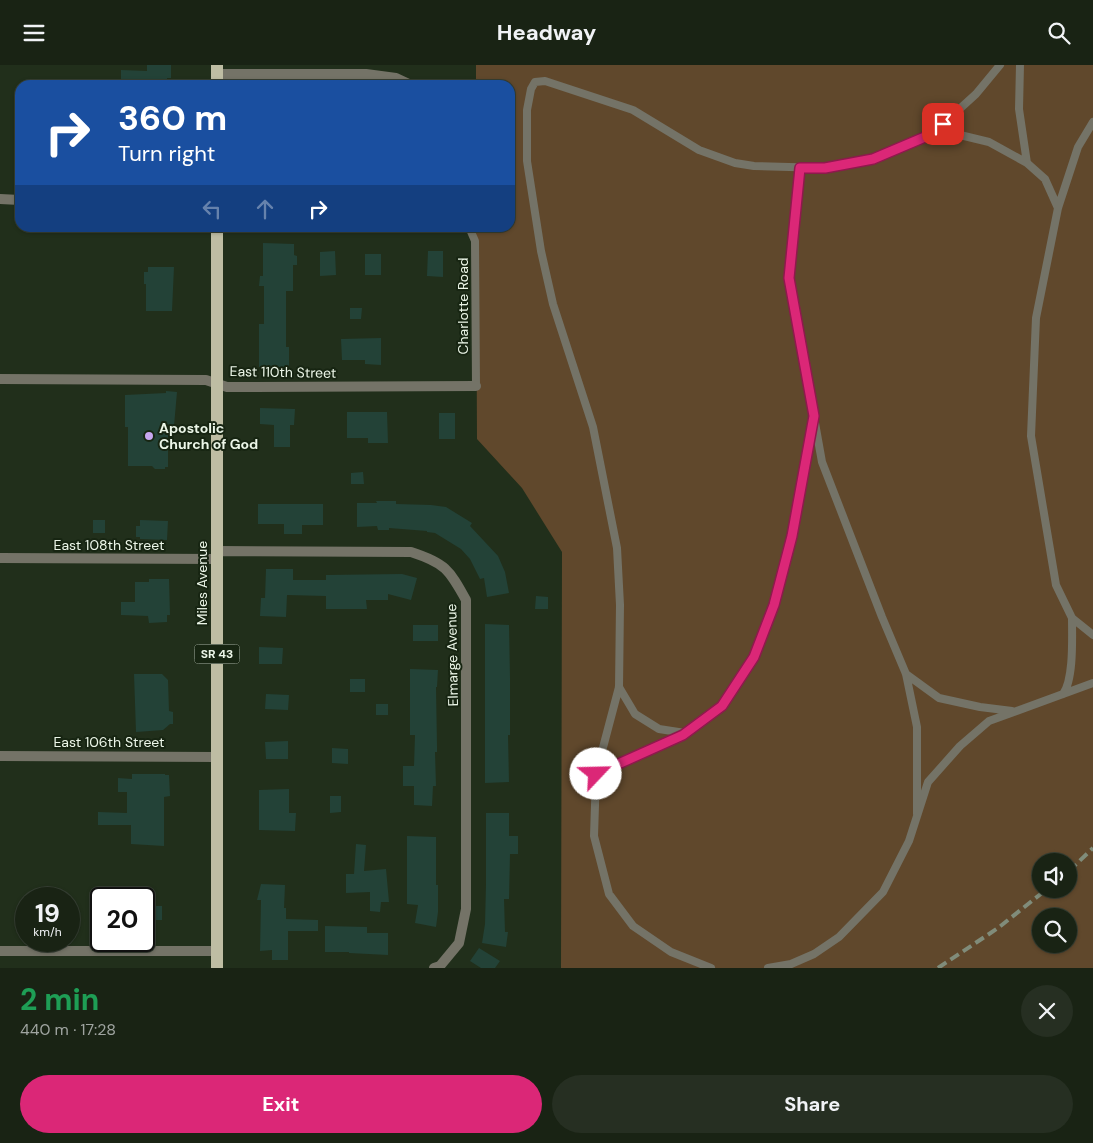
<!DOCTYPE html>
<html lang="en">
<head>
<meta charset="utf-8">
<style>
	:root { --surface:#192314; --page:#262f22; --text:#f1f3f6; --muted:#9fa4a0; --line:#374034; --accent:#db2777 }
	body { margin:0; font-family:"DM Sans",sans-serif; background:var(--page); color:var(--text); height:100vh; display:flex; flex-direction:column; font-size:19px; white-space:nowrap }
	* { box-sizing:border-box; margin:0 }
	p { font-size:16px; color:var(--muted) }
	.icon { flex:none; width:28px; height:28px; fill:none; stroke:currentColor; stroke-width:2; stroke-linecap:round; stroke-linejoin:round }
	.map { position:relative; height:903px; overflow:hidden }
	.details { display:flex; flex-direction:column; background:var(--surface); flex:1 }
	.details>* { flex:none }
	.top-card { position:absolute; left:15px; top:15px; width:500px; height:152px; border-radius:15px; box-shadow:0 1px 4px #0004,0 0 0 1px var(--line); background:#1a4fa0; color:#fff; overflow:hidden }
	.tools { position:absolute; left:1032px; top:788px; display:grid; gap:10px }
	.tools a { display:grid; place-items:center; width:45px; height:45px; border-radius:50%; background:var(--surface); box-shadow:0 1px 4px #0004,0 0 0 1px var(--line); font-size:25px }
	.speed { position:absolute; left:15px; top:822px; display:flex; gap:10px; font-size:25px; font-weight:700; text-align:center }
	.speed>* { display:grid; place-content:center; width:65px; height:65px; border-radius:50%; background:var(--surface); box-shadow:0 1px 4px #0004,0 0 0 1px var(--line); line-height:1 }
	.speed small { font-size:12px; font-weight:400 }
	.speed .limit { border:2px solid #111; border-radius:8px; background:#fff; color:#111 }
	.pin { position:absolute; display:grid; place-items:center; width:42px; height:42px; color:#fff; margin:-21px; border-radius:10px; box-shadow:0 2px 8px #0006 }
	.me { position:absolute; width:55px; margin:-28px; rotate:66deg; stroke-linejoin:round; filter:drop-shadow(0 0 4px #0008) }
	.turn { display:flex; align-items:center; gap:18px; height:105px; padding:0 20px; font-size:22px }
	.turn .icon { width:65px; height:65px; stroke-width:2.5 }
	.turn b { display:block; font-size:35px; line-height:42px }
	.lanes { display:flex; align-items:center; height:48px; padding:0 20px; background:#0003; justify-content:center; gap:25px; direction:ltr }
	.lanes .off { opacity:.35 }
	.round { display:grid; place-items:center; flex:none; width:52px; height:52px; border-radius:26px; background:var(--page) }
	.head { display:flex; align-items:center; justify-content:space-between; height:85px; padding:0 20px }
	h1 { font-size:30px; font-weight:700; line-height:38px; color:#1e9e55 }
	.action { display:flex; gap:10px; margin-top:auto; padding:10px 20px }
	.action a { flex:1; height:58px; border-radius:30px; background:var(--accent); color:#fff; font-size:20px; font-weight:700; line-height:58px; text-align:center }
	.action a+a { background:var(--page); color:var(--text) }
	header { display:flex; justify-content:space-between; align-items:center; height:65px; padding:0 20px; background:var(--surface); font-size:22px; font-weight:700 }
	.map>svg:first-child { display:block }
	.green { fill:#60482c; fill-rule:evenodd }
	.building { fill:#234237 }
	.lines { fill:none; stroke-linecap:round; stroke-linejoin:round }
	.service { stroke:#747367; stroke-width:8 }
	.minor { stroke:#747367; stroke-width:10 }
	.primary { stroke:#bebda3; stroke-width:12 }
	.rail { stroke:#808c7a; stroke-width:4; stroke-dasharray:10 5; stroke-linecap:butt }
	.route-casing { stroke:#8e194d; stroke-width:12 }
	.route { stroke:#db2777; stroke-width:9 }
	.poi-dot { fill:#c7a6ef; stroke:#172512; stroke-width:2 }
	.labels { text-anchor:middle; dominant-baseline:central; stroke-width:4; stroke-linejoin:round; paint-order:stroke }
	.shield { fill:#172512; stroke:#acb7a8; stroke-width:1 }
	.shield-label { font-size:12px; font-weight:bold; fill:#ecf6e8 }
	.street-label { font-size:14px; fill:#ecf6e8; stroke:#172512 }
	.poi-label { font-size:14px; font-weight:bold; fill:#ecf6e8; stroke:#172512; text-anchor:start }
</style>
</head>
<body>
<header><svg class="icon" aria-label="menu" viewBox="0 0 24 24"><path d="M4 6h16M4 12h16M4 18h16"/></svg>Headway<svg class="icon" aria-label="search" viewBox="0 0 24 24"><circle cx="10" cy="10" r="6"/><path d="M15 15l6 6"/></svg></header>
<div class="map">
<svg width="1093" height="903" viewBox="0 0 1093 903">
	<rect width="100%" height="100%" fill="#212f1b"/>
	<path class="green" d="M 476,0 L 1093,0 L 1093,903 L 561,903 L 562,487 L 522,423 L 477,374 L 476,163 L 510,162 L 510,20 L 476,20 ZM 1041,796 L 1069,796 L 1069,824 L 1041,824 ZM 1041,851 L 1069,851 L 1069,879 L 1041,879 Z"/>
	<path class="building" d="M 147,0 L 171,0 L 171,13 L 167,13 L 167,20 L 121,18 L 121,5 L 147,6 Z
		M 263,178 L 294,179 L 294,190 L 297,191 L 297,200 L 293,200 L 293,226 L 286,226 L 286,282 L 289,282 L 289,302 L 259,302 L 259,259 L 264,259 L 264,221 L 259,221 L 260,211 L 263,211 Z
		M 335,186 L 336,210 L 320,211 L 320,187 Z
		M 428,186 L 443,186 L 443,212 L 427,211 Z
		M 365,189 L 381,189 L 381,210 L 365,210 Z
		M 148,202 L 174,202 L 172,246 L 146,246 L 146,219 L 144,219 L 144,207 L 148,207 Z
		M 350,243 L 362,243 L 361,254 L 350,254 Z
		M 381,273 L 381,300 L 365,299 L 365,295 L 342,295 L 341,274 Z
		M 166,326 L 177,327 L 174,361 L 168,361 L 168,402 L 165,402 L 165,404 L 155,404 L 152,401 L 128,401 L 128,362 L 125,362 L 125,330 L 166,328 Z
		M 260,343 L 295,344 L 294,360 L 290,360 L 290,382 L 274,382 L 274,360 L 260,359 Z
		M 347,347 L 387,347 L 388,378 L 368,378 L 368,373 L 347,373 Z
		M 439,348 L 455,348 L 455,374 L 439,374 Z
		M 363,407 L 364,419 L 351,419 L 351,408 Z
		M 376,436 L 396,436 L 396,439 L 431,440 L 446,442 L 472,458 L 470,461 L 498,491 L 505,507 L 509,528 L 487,532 L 484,513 L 480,514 L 470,494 L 461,484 L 435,468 L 427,467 L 427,466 L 389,463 L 389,465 L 378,465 L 377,461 L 357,462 L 357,438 L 377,438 Z
		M 258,439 L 323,439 L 323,460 L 302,460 L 302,469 L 284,469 L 284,459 L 258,459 Z
		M 93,455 L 105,455 L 105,468 L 93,468 Z
		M 140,455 L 168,456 L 167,475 L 140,474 L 140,472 L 136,472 L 136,461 L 140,461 Z
		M 266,504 L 293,504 L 293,515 L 326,515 L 326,510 L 402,509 L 417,513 L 411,535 L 388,529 L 388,535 L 366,535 L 367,544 L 326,544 L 326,531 L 287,530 L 286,552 L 260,551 L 261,533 L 265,533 Z
		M 149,514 L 169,514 L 170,550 L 167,550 L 167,557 L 149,558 L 148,551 L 121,550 L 121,537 L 135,537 L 135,517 L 149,517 Z
		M 536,531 L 548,532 L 548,544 L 535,544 Z
		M 485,559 L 509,560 L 510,613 L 510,670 L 508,670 L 509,717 L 485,718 Z
		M 413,560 L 438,560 L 438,576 L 413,576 Z
		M 259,582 L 283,583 L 282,599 L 259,599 Z
		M 410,604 L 438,605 L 437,622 L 436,622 L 437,681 L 437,687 L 435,687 L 436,721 L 433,721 L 432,741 L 414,740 L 414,721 L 403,721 L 403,701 L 414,701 L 415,670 L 410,670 Z
		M 134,609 L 162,609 L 168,615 L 169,646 L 173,647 L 173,659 L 170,659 L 163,665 L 136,667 Z
		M 350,614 L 365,614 L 365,627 L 350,627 Z
		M 266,629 L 289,630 L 288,645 L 265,644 Z
		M 376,639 L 388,639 L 388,650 L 376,650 Z
		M 288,676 L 288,694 L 266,694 L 265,677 Z
		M 332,683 L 348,684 L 348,699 L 332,698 Z
		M 132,709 L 165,709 L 165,710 L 169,710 L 170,731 L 164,732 L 164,781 L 131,779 L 131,760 L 98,760 L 98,747 L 127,748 L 127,727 L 118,727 L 118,713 L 132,714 Z
		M 289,724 L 289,748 L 296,748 L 295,766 L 259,765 L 259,725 Z
		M 330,731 L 341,731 L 341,747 L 330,748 Z
		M 486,748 L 509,748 L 509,771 L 518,771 L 518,789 L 510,789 L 509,834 L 504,834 L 505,867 L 508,867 L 506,882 L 482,878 L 485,859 L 486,819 Z
		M 407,771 L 436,772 L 436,820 L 438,820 L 438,847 L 436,862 L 415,858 L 418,840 L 407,839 Z
		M 356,779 L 366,780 L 364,806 L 386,804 L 389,837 L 381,837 L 380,847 L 370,846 L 370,827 L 346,828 L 346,809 L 354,809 Z
		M 261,819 L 285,820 L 284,843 L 286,843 L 286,854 L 318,855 L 318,866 L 288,866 L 288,895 L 272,895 L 272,885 L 260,886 L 261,835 L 257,835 Z
		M 144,841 L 162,841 L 162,855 L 152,855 L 144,864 Z
		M 325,861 L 367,862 L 367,868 L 388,868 L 388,890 L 349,888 L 349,887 L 325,887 Z
		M 479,883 L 500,896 L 495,903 L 481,903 L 470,896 Z"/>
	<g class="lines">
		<path class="service" d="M 1020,0 L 1019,44 L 1027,98
			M 1093,57 L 1078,82 L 1058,143 L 1036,253 L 1031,371 L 1056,520 L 1072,553 L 1093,570
			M 932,69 L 976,29 L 1000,0
			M 800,103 L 789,213 L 822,397 L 882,552 L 906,609 L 917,662 L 917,749
			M 469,162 L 475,176 L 476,321
			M 906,609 L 939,633 L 980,642 L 1012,646
			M 619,622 L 635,649 L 659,664 L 685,668
			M 1063,629 C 1074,614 1072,572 1072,553
			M 596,709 L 683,670 L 722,641 L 754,592 L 774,540 L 792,471 L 813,359
			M 711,903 L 671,887 L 633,861 L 609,829 L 594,771 L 596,709 L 619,622 L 620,540 L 617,483 L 593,362 L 553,239 L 541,186 L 527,96 L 527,45 L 531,24 L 535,17 L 545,16 L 633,45 L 699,85 L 735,98 L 754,101 L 825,103 L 873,94 L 932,69 L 960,70 L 989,77 L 1027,98 L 1045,114 L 1058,143
			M 768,903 L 791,899 L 814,889 L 839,872 L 883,827 L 909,776 L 928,717 L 960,681 L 989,656 L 1093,618"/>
		<path class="minor" d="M 217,9 L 366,9 L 396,13 L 411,20
			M 0,134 L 20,135
			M 0,314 L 206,315 L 227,322 L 476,321
			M 217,486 L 411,487 C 445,498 449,504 466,535 L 466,844 L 459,878 L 440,901 L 434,903
			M 0,493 L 217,494
			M 0,691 L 217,692
			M 0,886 L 217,886"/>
		<path class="primary" d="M 217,0 L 217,20
			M 217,162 L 217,903"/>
		<path class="rail" d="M 1069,806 L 1093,783
			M 938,903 L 998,863 L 1047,824"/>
	</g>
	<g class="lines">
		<defs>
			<path id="route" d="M 596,709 L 683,670 L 722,641 L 754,592 L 774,540 L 792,471 L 814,351 L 789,213 L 800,103 L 825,103 L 873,94 L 932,69 L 943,59"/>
		</defs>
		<use href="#route" class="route-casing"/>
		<use href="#route" class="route"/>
	</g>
	<circle class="poi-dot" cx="149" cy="371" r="5"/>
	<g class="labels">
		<rect class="shield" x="194.5" y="579.5" width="45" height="19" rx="4"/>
		<g class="shield-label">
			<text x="217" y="589">SR 43</text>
		</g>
		<g class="street-label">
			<text transform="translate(463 241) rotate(-90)">Charlotte Road</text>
			<text transform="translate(283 307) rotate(1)">East 110th Street</text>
			<text x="109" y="480">East 108th Street</text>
			<text transform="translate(202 518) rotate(-90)">Miles Avenue</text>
			<text transform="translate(452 590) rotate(-91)">Elmarge Avenue</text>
			<text x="109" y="677">East 106th Street</text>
		</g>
		<g class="poi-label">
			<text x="159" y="363">Apostolic<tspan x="159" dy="16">Church of God</tspan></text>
		</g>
	</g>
</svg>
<div class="tools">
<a><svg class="icon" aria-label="sound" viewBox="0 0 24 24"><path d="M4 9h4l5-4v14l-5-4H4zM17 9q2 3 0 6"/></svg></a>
<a><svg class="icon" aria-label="search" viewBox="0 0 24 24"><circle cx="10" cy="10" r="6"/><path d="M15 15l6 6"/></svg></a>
</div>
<div class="speed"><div>19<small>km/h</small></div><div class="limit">20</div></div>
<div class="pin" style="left:943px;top:59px;background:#d93025"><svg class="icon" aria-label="arrive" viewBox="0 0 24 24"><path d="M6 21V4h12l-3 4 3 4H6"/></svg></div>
<svg class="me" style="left:596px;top:709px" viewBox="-20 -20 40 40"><circle r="19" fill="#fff"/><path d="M0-13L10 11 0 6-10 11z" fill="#db2777"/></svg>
<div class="top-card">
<div class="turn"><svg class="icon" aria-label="right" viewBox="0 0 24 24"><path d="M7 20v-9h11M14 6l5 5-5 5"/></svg><div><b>360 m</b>Turn right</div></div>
<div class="lanes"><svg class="icon off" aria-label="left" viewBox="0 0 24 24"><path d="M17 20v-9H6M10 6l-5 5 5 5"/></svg><svg class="icon off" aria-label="ahead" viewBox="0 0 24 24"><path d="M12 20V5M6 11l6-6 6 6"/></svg><svg class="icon" aria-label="right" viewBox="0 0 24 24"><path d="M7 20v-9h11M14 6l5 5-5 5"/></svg></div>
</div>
</div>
<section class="details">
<div class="head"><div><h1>2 min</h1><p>440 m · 17:28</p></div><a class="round"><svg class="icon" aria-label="close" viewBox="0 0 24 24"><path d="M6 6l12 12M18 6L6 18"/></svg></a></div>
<div class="action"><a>Exit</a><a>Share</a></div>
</section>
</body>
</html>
